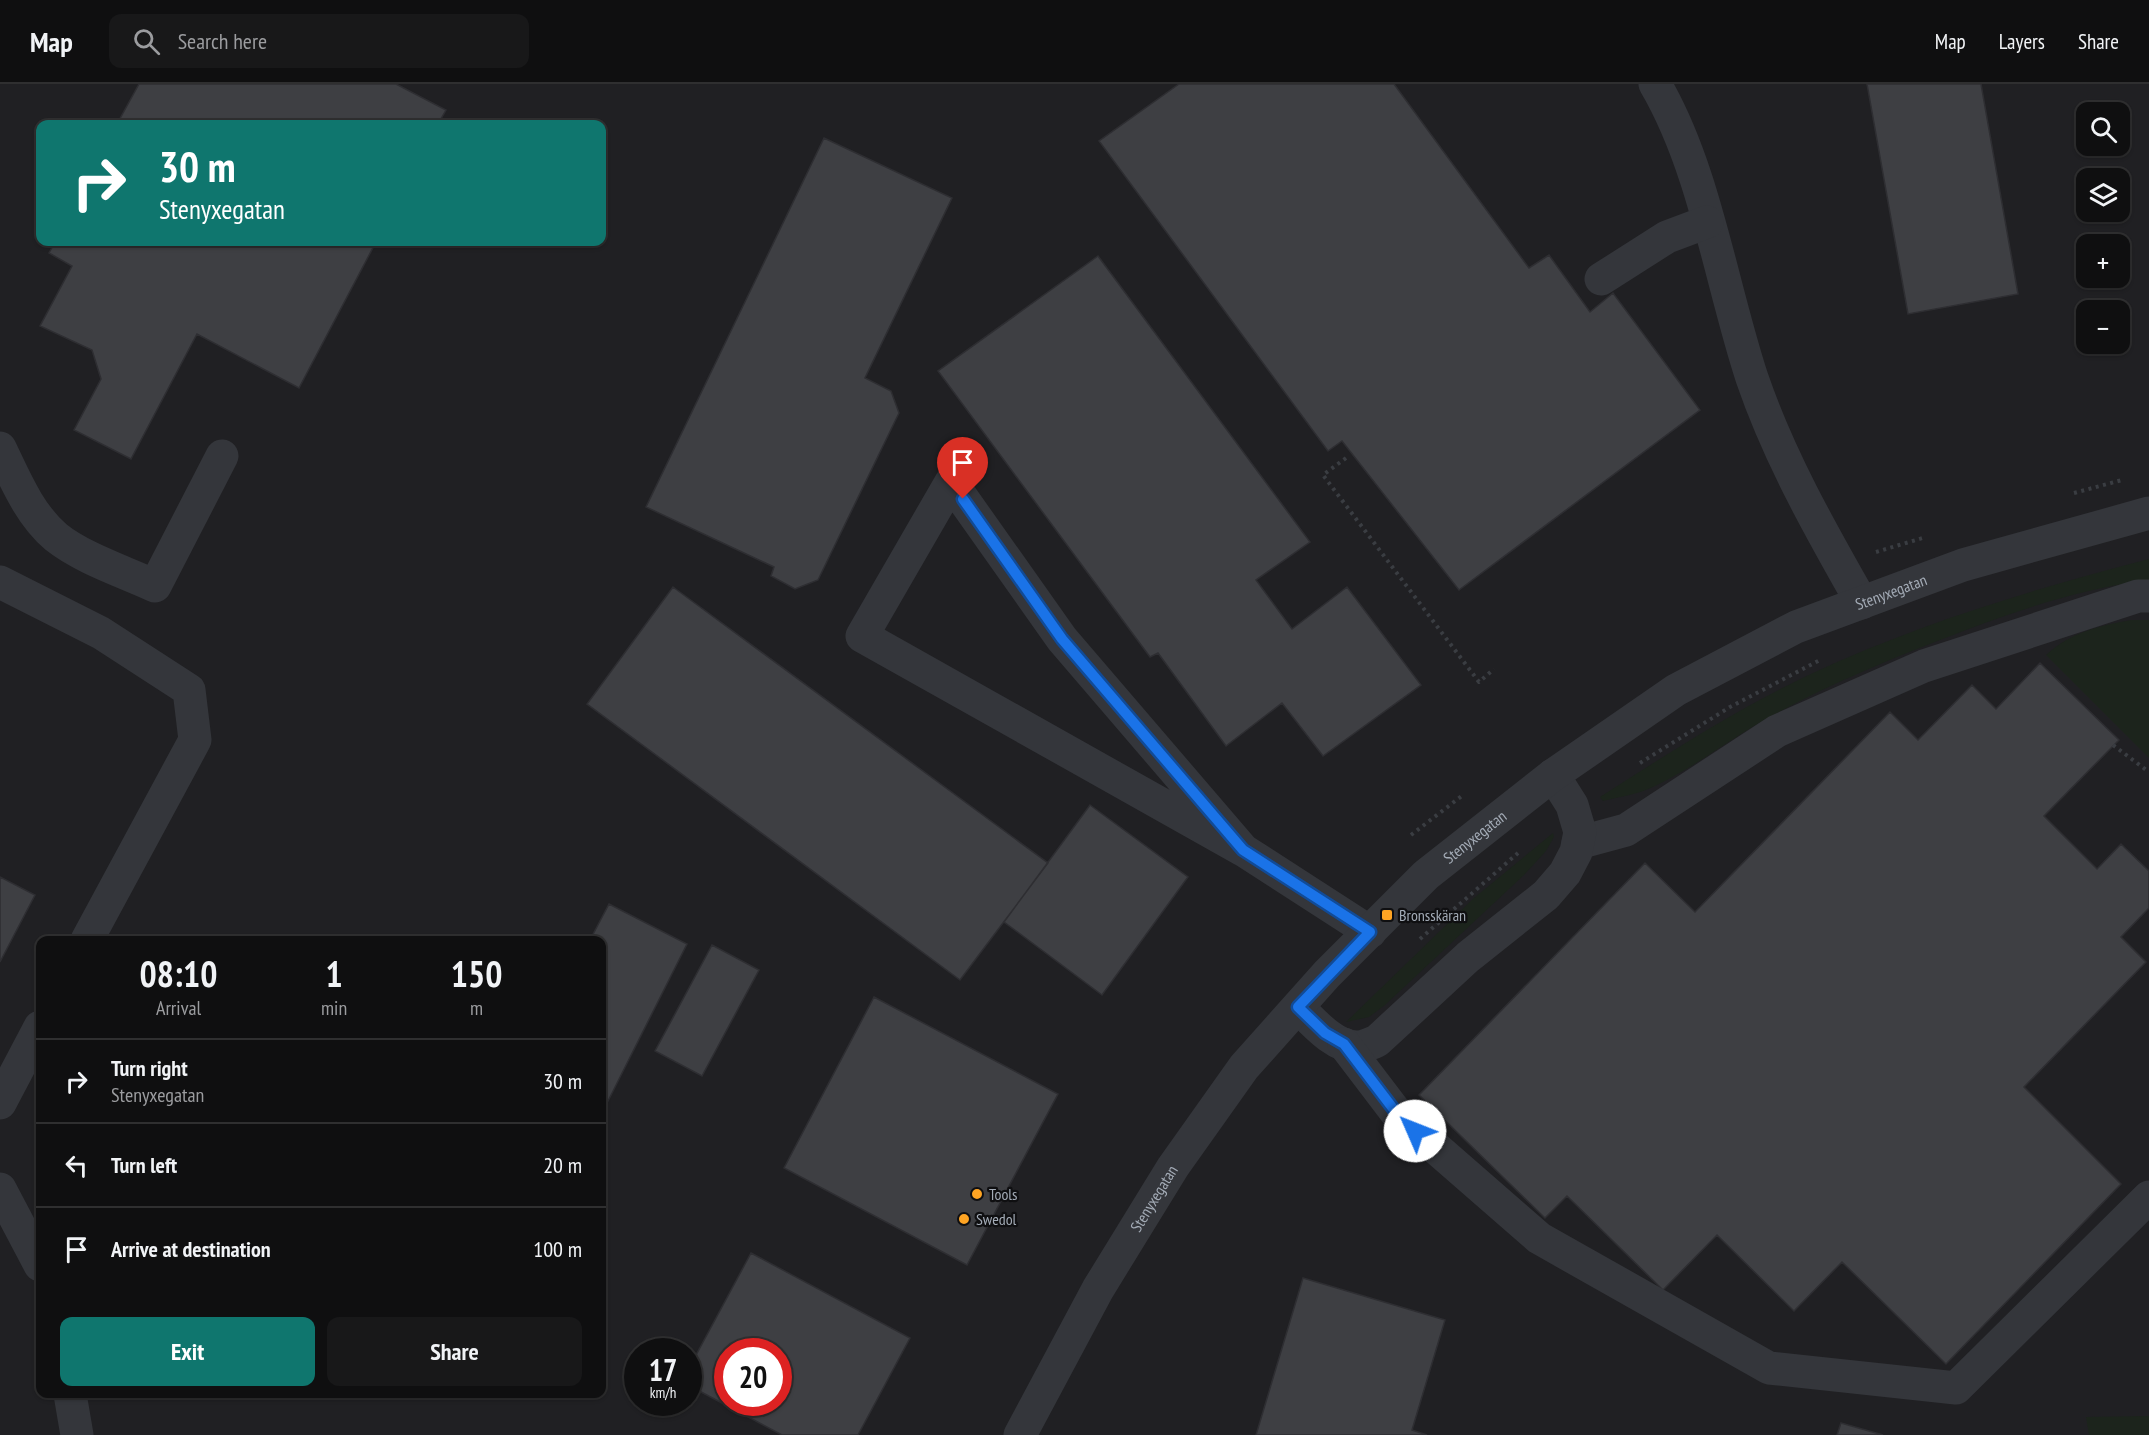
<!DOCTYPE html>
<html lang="en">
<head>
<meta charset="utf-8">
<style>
	:root { --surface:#0f0f10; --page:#181819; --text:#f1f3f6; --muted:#9b9c9f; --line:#2f2f30; --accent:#0f766e }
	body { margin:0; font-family:"PT Sans Narrow",sans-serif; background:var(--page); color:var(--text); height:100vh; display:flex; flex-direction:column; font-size:22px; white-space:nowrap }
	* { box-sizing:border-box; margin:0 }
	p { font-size:20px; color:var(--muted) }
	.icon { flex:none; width:33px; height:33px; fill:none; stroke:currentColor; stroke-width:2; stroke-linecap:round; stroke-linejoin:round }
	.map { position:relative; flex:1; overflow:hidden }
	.drawer { position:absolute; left:36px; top:852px; width:570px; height:462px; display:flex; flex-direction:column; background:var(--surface); border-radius:12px; box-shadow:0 2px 4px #0004,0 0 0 2px var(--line) }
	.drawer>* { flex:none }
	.banner { position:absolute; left:36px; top:36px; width:570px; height:126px; border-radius:12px; box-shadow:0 2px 4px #0004,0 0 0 2px var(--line); background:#0f766e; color:#fff; overflow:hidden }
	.controls { position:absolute; left:2076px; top:18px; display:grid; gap:12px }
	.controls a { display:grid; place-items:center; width:54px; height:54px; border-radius:12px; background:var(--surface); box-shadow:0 2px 4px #0004,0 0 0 2px var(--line); font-size:30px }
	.speed { position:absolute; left:624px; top:1254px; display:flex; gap:12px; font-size:30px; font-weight:700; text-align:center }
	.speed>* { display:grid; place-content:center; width:78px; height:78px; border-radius:50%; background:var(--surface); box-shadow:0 2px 4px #0004,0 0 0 2px var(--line); line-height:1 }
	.speed small { font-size:15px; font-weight:400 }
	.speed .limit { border:9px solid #d22; background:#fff; color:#111 }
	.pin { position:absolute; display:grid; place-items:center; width:51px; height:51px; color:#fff; margin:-62px -26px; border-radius:50% 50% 50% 0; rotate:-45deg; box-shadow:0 0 6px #0007 }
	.pin .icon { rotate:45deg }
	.me { position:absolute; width:66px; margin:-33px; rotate:314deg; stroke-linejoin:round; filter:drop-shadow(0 0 4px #0008) }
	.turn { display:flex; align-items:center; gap:21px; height:126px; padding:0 24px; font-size:27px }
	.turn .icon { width:78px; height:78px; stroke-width:2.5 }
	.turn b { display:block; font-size:42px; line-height:51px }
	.eta { display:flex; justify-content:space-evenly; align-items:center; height:102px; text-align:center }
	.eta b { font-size:36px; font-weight:600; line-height:42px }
	.button { display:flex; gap:12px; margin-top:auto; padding:12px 24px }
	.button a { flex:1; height:69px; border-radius:12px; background:var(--accent); color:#fff; font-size:24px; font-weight:600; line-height:69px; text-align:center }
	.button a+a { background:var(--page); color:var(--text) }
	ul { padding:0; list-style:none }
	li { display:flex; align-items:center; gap:18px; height:84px; padding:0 24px; border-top:2px solid var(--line) }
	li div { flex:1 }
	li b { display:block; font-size:22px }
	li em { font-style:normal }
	header { display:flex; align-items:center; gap:36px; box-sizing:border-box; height:84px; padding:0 30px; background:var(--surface); border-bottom:2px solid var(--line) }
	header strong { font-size:28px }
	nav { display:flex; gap:33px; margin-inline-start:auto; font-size:21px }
	.search { width:420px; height:54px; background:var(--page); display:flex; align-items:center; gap:15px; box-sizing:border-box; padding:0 21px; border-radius:12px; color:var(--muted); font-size:22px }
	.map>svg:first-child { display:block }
	.built { fill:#202023; fill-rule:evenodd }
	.green { fill:#1c241c }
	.building { fill:#3e3f43; stroke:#2e2e32; stroke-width:1.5; fill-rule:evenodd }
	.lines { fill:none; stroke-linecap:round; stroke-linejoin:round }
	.path { stroke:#3a3d42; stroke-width:4; stroke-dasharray:3 4.5; stroke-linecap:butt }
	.minor { stroke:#34363b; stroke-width:33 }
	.route-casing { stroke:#114b97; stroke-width:15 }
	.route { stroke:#1a73e8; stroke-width:10 }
	.poi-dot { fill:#fea423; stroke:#0f0f11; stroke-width:2 }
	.labels { text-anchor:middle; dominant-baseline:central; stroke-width:4.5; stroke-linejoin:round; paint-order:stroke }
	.street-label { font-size:16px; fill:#a4acb7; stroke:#0f0f11 }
	.poi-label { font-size:16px; fill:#a4acb7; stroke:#0f0f11; text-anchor:start }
</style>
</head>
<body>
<header>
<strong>Map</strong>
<div class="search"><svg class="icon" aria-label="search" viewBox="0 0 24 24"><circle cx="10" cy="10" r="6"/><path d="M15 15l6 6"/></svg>Search here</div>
<nav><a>Map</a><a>Layers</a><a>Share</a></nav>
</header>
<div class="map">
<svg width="2149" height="1351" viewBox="0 0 2149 1351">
	<rect width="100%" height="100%" fill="#141416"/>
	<path class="built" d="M 0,0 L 2149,0 L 2149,1351 L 0,1351 ZM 2086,28 L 2120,28 L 2120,62 L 2086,62 ZM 40,40 L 602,40 L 602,158 L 40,158 ZM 2086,94 L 2120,94 L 2120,128 L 2086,128 ZM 2086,160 L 2120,160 L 2120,194 L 2086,194 ZM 2086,226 L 2120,226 L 2120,260 L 2086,260 ZM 40,856 L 602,856 L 602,1310 L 40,1310 ZM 638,1268 L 688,1268 L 688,1318 L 638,1318 ZM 728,1268 L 778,1268 L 778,1318 L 728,1318 Z"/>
	<path class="green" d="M 2149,475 L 2149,496 C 2075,505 2004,531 1935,558 C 1878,580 1822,604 1768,634 C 1730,655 1695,683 1655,702 C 1639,710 1620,713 1603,717 L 1600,713 C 1669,669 1738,624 1813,589 C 1921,539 2034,505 2149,475 Z
		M 2131,536 L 2149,536 L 2149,674 L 2046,571 C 2071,548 2099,542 2131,536 Z
		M 1553,749 L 1554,753 L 1546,767 L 1524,791 L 1385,921 L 1369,933 L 1346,938 L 1474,814 Z
		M 2149,1332 L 2149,1351 L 2089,1351 L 2086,1333 Z"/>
	<path class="building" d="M 139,0 L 396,0 L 446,26 L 438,40 L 117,40 Z
		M 1179,0 L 1394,0 L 1529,184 L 1549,171 L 1590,228 L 1613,209 L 1700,326 L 1459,506 L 1342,357 L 1328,367 L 1099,57 Z
		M 1867,0 L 1981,0 L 2018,210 L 1908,230 Z
		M 824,54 L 952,114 L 865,294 L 891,307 L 899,329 L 818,496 L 795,505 L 771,492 L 774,483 L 646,423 Z
		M 55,158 L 376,158 L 299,304 L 197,250 L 131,375 L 74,346 L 101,295 L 92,266 L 40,242 L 72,182 L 49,169 Z
		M 1098,172 L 1310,458 L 1256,496 L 1292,545 L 1347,503 L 1421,601 L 1323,672 L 1282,619 L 1226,662 L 1158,569 L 1150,573 L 938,287 Z
		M 673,503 L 1048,779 L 960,896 L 587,620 Z
		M 2040,579 L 2119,656 L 2044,732 L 2097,785 L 2121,760 L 2149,787 L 2149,824 L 2121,853 L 2146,878 L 2024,1003 L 2121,1100 L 1946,1280 L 1842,1178 L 1794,1227 L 1717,1151 L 1663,1206 L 1567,1112 L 1545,1134 L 1419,1011 L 1645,779 L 1695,828 L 1890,628 L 1918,656 L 1972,601 L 1996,625 Z
		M 1090,721 L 1188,793 L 1102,911 L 1004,838 Z
		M 0,793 L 35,811 L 0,878 Z
		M 609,820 L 687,860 L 602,1029 L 602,856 L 590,856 Z
		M 712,861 L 759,886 L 702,992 L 655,967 Z
		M 874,913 L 1058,1010 L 967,1181 L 784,1084 Z
		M 751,1169 L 910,1254 L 858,1351 L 782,1351 L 688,1301 L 688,1286 ZM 728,1268 L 778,1268 L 778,1318 L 728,1318 Z
		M 1303,1194 L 1445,1236 L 1412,1346 L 1427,1351 L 1256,1351 Z
		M 1841,1339 L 1883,1351 L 1837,1351 Z"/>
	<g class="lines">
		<path class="path" d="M 1346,374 L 1323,391 L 1479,598 L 1494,585
			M 2074,409 L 2122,396
			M 1876,468 L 1926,453
			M 2113,661 L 2149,688
			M 1640,679 L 1730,623 L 1820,576
			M 1411,751 L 1463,711
			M 1420,855 L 1518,769"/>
		<g class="minor">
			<path d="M 1655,0 C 1705,85 1721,200 1752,294 C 1779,373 1821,447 1862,519"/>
			<path d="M 1601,195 L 1667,153 L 1707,138"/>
			<path d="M 0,364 C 15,395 29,430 56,453 C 82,474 125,488 155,502 L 222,372"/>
			<path d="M 0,498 L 101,549 L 189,606 L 195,656 L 87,856"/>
			<path d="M 1578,759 L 1626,746 L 1777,647 L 1924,582 L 2138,512 L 2149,512"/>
			<path d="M 1243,766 L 862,552 L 951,398 L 1062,555 L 1243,766 L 1370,848"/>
			<path d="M 1298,923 C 1313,938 1335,964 1358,963 C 1364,963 1372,959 1377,957 L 1468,873 L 1546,811 L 1565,789 L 1576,768 L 1580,748 L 1572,721 L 1553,691"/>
			<path d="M 1344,960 L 1398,1031 L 1539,1154 L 1769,1284 L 1956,1304 L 2149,1113"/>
			<path d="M 0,1019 L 40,943"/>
			<path d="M 0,1105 L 40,1181"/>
			<path d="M 70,1310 L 77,1351"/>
			<path id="s1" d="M 1020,1351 L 1098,1205 L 1173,1083 L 1244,983 L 1327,890 L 1426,791 L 1553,691 L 1676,606 L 1796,543 L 1963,481 L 2149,429"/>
		</g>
	</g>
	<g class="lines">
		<defs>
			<path id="route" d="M 963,415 L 1062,555 L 1243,766 L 1370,848 L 1298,923 L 1325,949 L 1344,960 L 1398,1031 L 1415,1047"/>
		</defs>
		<use href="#route" class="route-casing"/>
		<use href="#route" class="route"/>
	</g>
	<g class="poi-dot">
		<rect x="1381" y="825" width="12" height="12" rx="3"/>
		<circle cx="977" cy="1110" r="6"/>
		<circle cx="964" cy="1135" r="6"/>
	</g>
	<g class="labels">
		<g class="street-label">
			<text stroke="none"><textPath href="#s1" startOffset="1244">Stenyxegatan</textPath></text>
			<text stroke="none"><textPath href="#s1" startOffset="758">Stenyxegatan</textPath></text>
			<text stroke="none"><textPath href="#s1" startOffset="272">Stenyxegatan</textPath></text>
		</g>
		<g class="poi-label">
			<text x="1399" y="831">Bronsskäran</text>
			<text x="989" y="1110">Tools</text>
			<text x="976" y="1135">Swedol</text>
		</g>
	</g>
</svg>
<div class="controls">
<a><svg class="icon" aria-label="search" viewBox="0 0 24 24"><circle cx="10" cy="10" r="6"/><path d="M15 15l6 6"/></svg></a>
<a><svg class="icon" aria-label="layers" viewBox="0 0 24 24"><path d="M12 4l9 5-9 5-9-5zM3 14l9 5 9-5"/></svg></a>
<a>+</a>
<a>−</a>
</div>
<div class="speed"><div>17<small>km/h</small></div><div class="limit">20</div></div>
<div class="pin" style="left:963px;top:415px;background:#d93025"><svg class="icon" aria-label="arrive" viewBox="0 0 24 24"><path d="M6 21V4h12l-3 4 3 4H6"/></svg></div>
<svg class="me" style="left:1415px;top:1047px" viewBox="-20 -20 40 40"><circle r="19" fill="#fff"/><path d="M0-13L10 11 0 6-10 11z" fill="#1a73e8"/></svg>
<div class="banner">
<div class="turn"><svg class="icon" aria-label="right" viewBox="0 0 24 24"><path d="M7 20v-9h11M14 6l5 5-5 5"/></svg><div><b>30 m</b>Stenyxegatan</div></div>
</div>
<section class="drawer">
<div class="eta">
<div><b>08:10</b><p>Arrival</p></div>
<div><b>1</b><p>min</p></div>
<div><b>150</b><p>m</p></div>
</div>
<ul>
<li><svg class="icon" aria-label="right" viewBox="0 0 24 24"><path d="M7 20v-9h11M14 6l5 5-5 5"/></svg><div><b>Turn right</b><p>Stenyxegatan</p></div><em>30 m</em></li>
<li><svg class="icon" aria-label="left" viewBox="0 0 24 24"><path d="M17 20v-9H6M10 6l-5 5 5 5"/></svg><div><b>Turn left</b></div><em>20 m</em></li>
<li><svg class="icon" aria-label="arrive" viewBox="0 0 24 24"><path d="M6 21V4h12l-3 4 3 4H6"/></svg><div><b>Arrive at destination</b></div><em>100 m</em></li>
</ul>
<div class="button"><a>Exit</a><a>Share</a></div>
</section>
</div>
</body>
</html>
